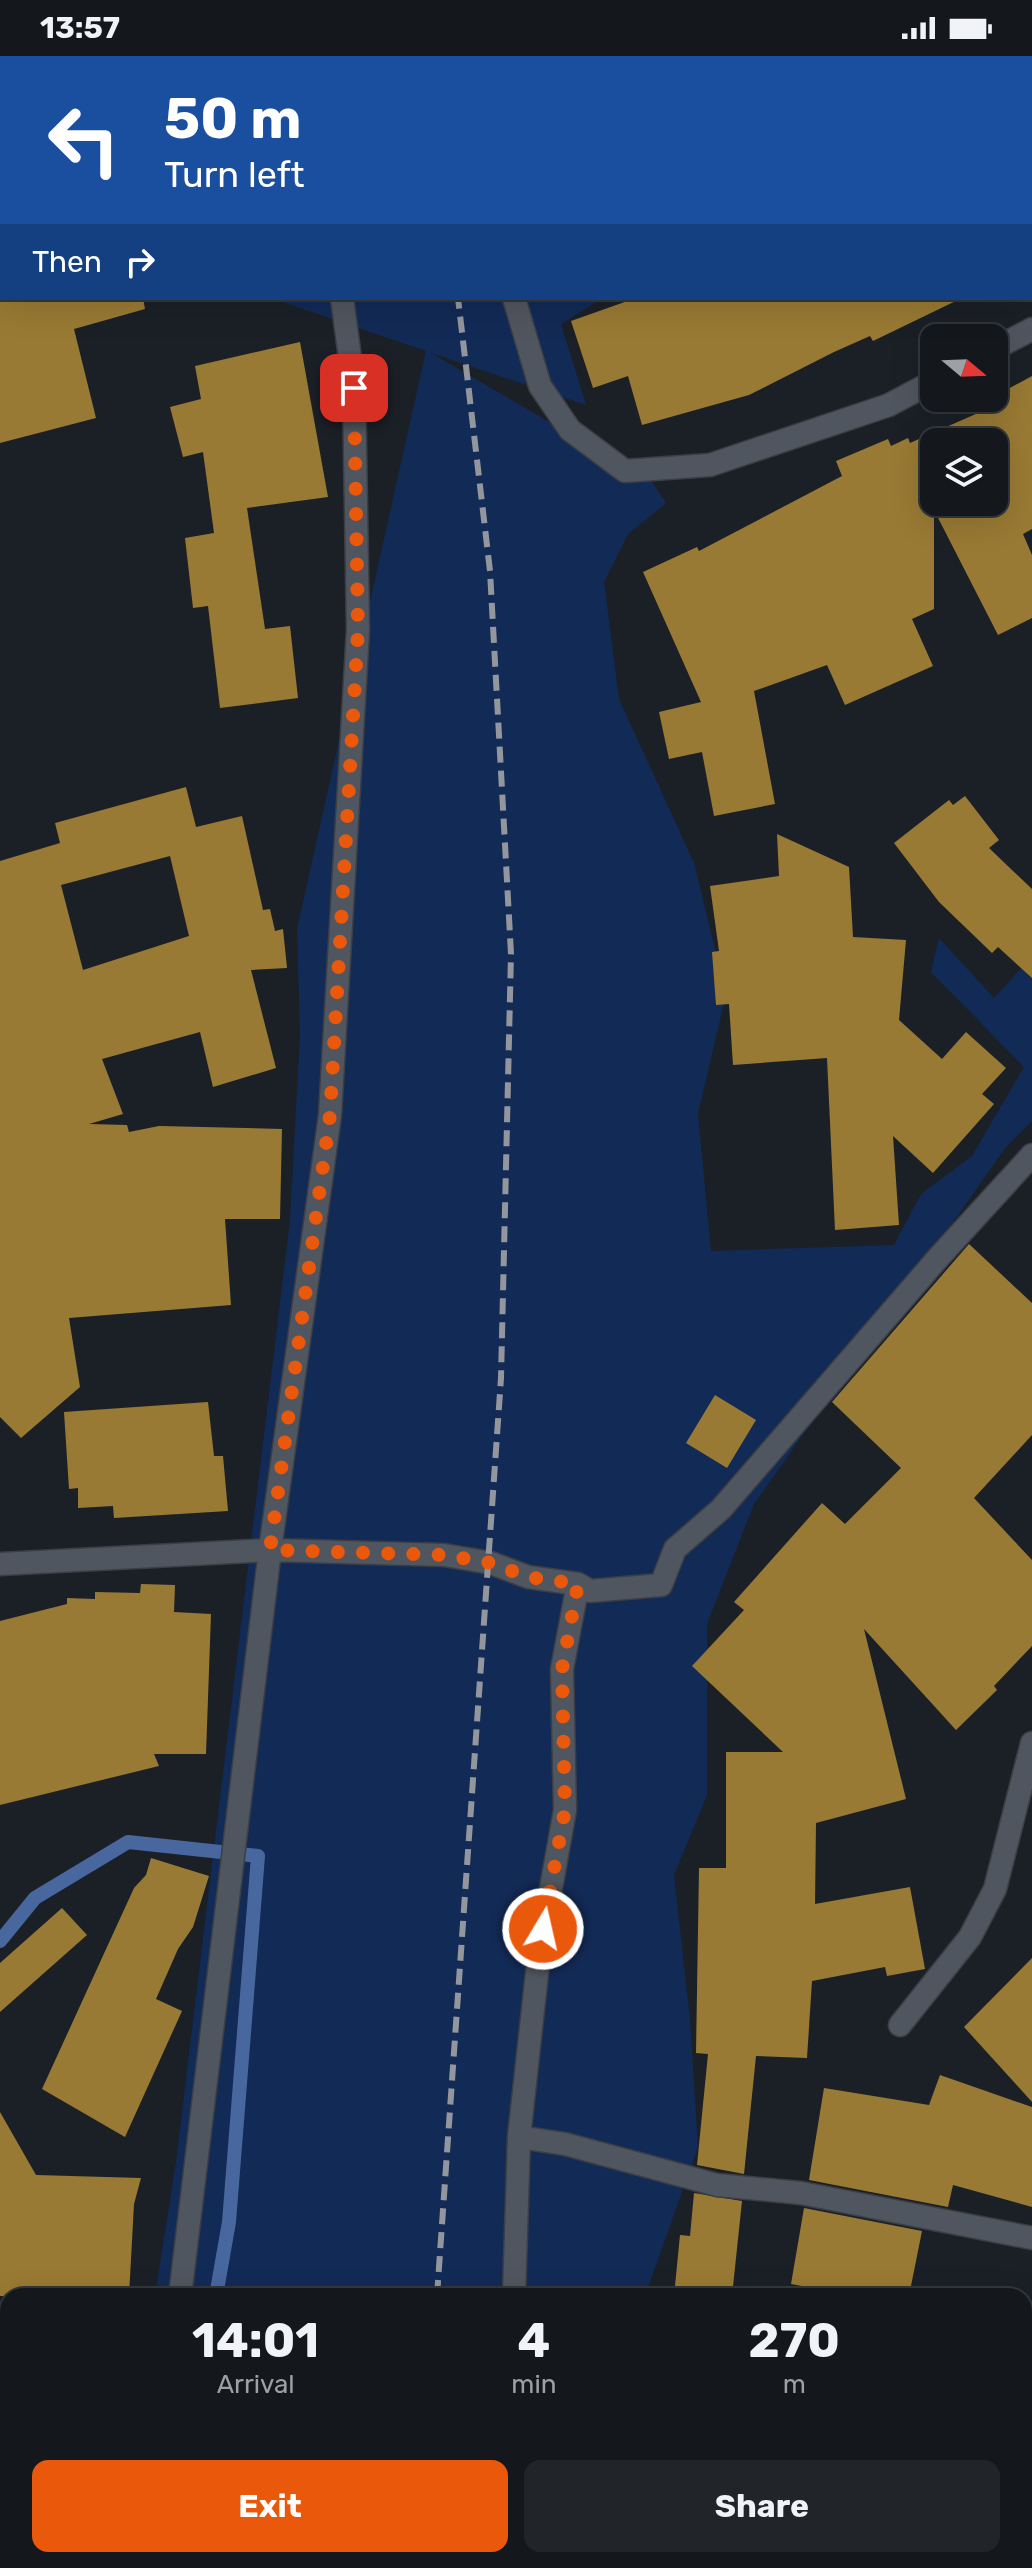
<!DOCTYPE html>
<html lang="en">
<head>
<meta charset="utf-8">
<style>
	:root { --surface:#14181d; --page:#21252a; --text:#f1f3f6; --muted:#9da0a4; --line:#33373b; --accent:#ea580c }
	body { margin:0; font-family:Rubik,sans-serif; background:var(--page); color:var(--text); height:100vh; display:flex; flex-direction:column; font-size:30px; white-space:nowrap }
	* { box-sizing:border-box; margin:0 }
	p { font-size:26px; color:var(--muted) }
	.icon { flex:none; width:44px; height:44px; fill:none; stroke:currentColor; stroke-width:2; stroke-linecap:round; stroke-linejoin:round }
	.map { position:relative; flex:1; overflow:hidden }
	.panel { position:absolute; left:0px; top:2232px; width:1032px; height:280px; display:flex; flex-direction:column; background:var(--surface); border-radius:24px 24px 0 0; box-shadow:0 8px 32px #0002,0 0 0 2px var(--line) }
	.panel>* { flex:none }
	.guide { position:absolute; left:0px; top:0px; width:1032px; height:244px; box-shadow:0 8px 32px #0002,0 0 0 2px var(--line); background:#1a4fa0; color:#fff; overflow:hidden }
	.needle { width:52px; rotate:109deg }
	.fabs { position:absolute; left:920px; top:268px; display:grid; gap:16px }
	.fabs a { display:grid; place-items:center; width:88px; height:88px; border-radius:16px; background:var(--surface); box-shadow:0 8px 32px #0002,0 0 0 2px var(--line); font-size:40px }
	.pin { position:absolute; display:grid; place-items:center; width:68px; height:68px; color:#fff; margin:-34px; border-radius:16px; box-shadow:0 4px 12px #0006 }
	.me { position:absolute; width:88px; margin:-44px; rotate:9deg; stroke-linejoin:round; filter:drop-shadow(0 0 6px #0008) }
	.turn { display:flex; align-items:center; gap:28px; height:168px; padding:0 32px; font-size:36px }
	.turn .icon { width:104px; height:104px; stroke-width:2.5 }
	.turn b { display:block; font-size:56px; line-height:68px }
	.then { display:flex; align-items:center; height:76px; padding:0 32px; background:#0003; gap:16px; font-size:30px }
	.eta { display:flex; justify-content:space-evenly; align-items:center; height:136px; text-align:center }
	.eta b { font-size:48px; font-weight:700; line-height:56px }
	.cta { display:flex; gap:16px; margin-top:auto; padding:16px 32px }
	.cta a { flex:1; height:92px; border-radius:16px; background:var(--accent); color:#fff; font-size:32px; font-weight:700; line-height:92px; text-align:center }
	.cta a+a { background:var(--page); color:var(--text) }
	.status { display:flex; justify-content:space-between; align-items:center; height:56px; padding:0 40px; background:var(--surface); direction:ltr }
	.status svg { height:22px; fill:currentColor }
	.map>svg:first-child { display:block }
	.green { fill:#122a56 }
	.lines { fill:none; stroke-linecap:round; stroke-linejoin:round }
	.stream { stroke:#48679f; stroke-width:14 }
	.building { fill:#997a34; fill-rule:evenodd }
	.minor-casing { stroke:#3b3e44; stroke-width:25 }
	.minor { stroke:#50565f; stroke-width:22 }
	.rail { stroke:#93979d; stroke-width:6; stroke-dasharray:16 8; stroke-linecap:butt }
	.route { stroke:#ea580c; stroke-width:14; stroke-dasharray:0 25.2 }
</style>
</head>
<body>
<div class="status"><b>13:57</b><svg viewBox="0 0 49 12"><path d="M0 12V9h3v3zM5 12V6h3v6zM10 12V3h3v9zM15 12V0h3v12zM26 1h20v11H26zM47 4h2v5h-2z"/></svg></div>
<div class="map">
<svg width="1032" height="2512" viewBox="0 0 1032 2512">
	<rect width="100%" height="100%" fill="#1b2027"/>
	<path class="green" d="M 309,0 L 515,0 L 308,2 Z
		M 271,242 L 603,242 L 561,268 L 586,349 L 431,297 L 652,426 L 666,447 L 628,478 L 604,526 L 619,643 L 694,807 L 726,938 L 698,1058 L 711,1195 L 894,1189 L 921,1138 L 972,1100 L 1024,1011 L 931,916 L 939,882 L 994,942 L 1032,900 L 1032,1065 L 1006,1091 L 754,1448 L 707,1568 L 707,1739 L 674,1819 L 690,1963 L 698,2091 L 645,2240 L 155,2240 L 176,2106 L 290,1164 L 300,978 L 297,873 L 426,295 Z
		M 436,2504 L 765,2504 L 762,2512 L 460,2512 Z"/>
	<g class="lines">
		<path class="stream" d="M 0,1885 L 35,1842 L 128,1786 L 258,1800 L 229,2166 L 216,2240
			M 177,2512 L 178,2504"/>
	</g>
	<path class="building" d="M 0,242 L 143,242 L 145,253 L 74,273 L 96,362 L 0,387 Z
		M 636,242 L 962,242 L 873,285 L 870,280 L 834,296 L 749,339 L 642,369 L 628,320 L 593,332 L 571,265 Z
		M 300,286 L 328,441 L 247,452 L 265,573 L 290,570 L 298,642 L 220,652 L 208,550 L 193,552 L 185,482 L 214,477 L 203,396 L 183,401 L 170,351 L 201,343 L 195,310 Z
		M 1032,320 L 1032,473 L 1023,478 L 1032,499 L 1032,562 L 998,579 L 934,454 L 934,553 L 912,563 L 933,610 L 845,649 L 827,609 L 754,635 L 775,748 L 714,760 L 702,696 L 669,703 L 659,656 L 701,646 L 643,516 L 697,491 L 699,495 L 842,420 L 836,405 L 888,383 L 891,390 L 908,382 L 910,387 L 978,357 L 975,351 ZM 934,386 L 994,386 L 994,446 L 934,446 Z
		M 186,731 L 196,771 L 242,760 L 263,854 L 270,853 L 275,875 L 283,873 L 287,912 L 251,914 L 276,1012 L 213,1031 L 200,976 L 102,1003 L 123,1058 L 89,1068 L 127,1069 L 129,1076 L 159,1070 L 282,1073 L 280,1163 L 225,1163 L 231,1249 L 69,1262 L 80,1331 L 21,1382 L 0,1361 L 0,805 L 60,787 L 55,767 ZM 170,800 L 189,880 L 83,914 L 61,829 Z
		M 965,740 L 999,784 L 989,792 L 1032,833 L 1032,922 L 998,891 L 992,897 L 939,846 L 894,787 L 949,744 L 953,749 Z
		M 777,778 L 849,811 L 853,881 L 906,884 L 899,964 L 942,1003 L 966,976 L 1006,1012 L 982,1038 L 994,1048 L 933,1117 L 893,1080 L 899,1169 L 835,1174 L 827,1002 L 733,1009 L 729,948 L 716,949 L 712,896 L 719,895 L 710,830 L 779,820 Z
		M 969,1188 L 1032,1247 L 1032,1379 L 974,1442 L 1032,1504 L 1032,1590 L 994,1630 L 997,1634 L 956,1674 L 864,1573 L 906,1743 L 816,1767 L 815,1848 L 910,1831 L 925,1913 L 887,1920 L 885,1911 L 812,1925 L 807,2002 L 756,2000 L 744,2118 L 697,2109 L 708,1998 L 696,1997 L 699,1812 L 726,1812 L 726,1696 L 783,1696 L 692,1610 L 744,1554 L 734,1546 L 822,1447 L 845,1468 L 901,1412 L 832,1346 Z
		M 715,1339 L 756,1364 L 727,1412 L 686,1387 Z
		M 208,1346 L 214,1400 L 223,1400 L 228,1455 L 114,1462 L 113,1450 L 78,1452 L 78,1432 L 69,1433 L 64,1356 Z
		M 141,1528 L 175,1529 L 174,1556 L 211,1558 L 206,1698 L 154,1698 L 159,1710 L 0,1749 L 0,1565 L 67,1548 L 67,1542 L 95,1543 L 95,1536 L 140,1537 Z
		M 151,1802 L 209,1820 L 193,1871 L 178,1893 L 156,1943 L 182,1955 L 125,2081 L 42,2033 L 134,1832 L 146,1819 Z
		M 62,1852 L 87,1879 L 0,1956 L 0,1907 Z
		M 1032,1902 L 1032,2046 L 964,1971 Z
		M 940,2019 L 1032,2051 L 1032,2151 L 953,2129 L 948,2151 L 809,2124 L 824,2032 L 929,2049 Z
		M 0,2056 L 36,2119 L 141,2122 L 134,2148 L 129,2240 L 0,2240 Z
		M 694,2137 L 742,2145 L 732,2240 L 674,2240 L 680,2179 L 690,2180 Z
		M 804,2152 L 922,2175 L 909,2240 L 880,2240 L 835,2232 L 834,2236 L 791,2228 Z"/>
	<g class="lines">
		<defs>
			<path id="minor" d="M 304,0 L 304,2
				M 484,0 L 484,2
				M 514,242 L 540,330 L 570,374 L 625,415 L 710,409 L 889,349 L 934,325
				M 994,293 L 1032,273
				M 0,1508 L 270,1494 L 444,1499 L 491,1507 L 528,1521 L 578,1528 L 590,1535 L 661,1529 L 675,1493 L 721,1453 L 938,1202 L 1032,1099
				M 900,1969 L 970,1881 L 995,1833 L 1032,1687
				M 519,2081 L 565,2088 L 717,2129 L 801,2137 L 1032,2182
				M 180,2240 L 270,1494 L 330,1059 L 358,574 L 354,332 L 342,242
				M 514,2240 L 519,2081 L 539,1899 L 565,1754 L 562,1613 L 578,1528
				M 154,2512 L 155,2504
				M 490,2512 L 491,2504"/>
		</defs>
		<use href="#minor" class="minor-casing"/>
		<use href="#minor" class="minor"/>
		<path class="rail" d="M 419,0 L 419,2
			M 437,2240 L 501,1322 L 511,898 L 490,515 L 458,242
			M 417,2512 L 418,2504"/>
	</g>
	<g class="lines">
		<path class="route" d="M 354,332 L 358,574 L 330,1059 L 270,1494 L 444,1499 L 491,1507 L 528,1521 L 578,1528 L 562,1613 L 565,1754 L 543,1873"/>
	</g>
</svg>
<div class="fabs">
<a><svg class="needle" viewBox="-14 -14 28 28"><path d="M0-13l5 13h-10z" fill="#e53935"/><path d="M0 13l5-13h-10z" fill="#9da0a4"/></svg></a>
<a><svg class="icon" aria-label="layers" viewBox="0 0 24 24"><path d="M12 4l9 5-9 5-9-5zM3 14l9 5 9-5"/></svg></a>
</div>
<div class="pin" style="left:354px;top:332px;background:#d93025"><svg class="icon" aria-label="arrive" viewBox="0 0 24 24"><path d="M6 21V4h12l-3 4 3 4H6"/></svg></div>
<svg class="me" style="left:543px;top:1873px" viewBox="-20 -20 40 40"><circle r="17" fill="#ea580c" stroke="#fff" stroke-width="3"/><path d="M0-11L8 9 0 5-8 9z" fill="#fff"/></svg>
<div class="guide">
<div class="turn"><svg class="icon" aria-label="left" viewBox="0 0 24 24"><path d="M17 20v-9H6M10 6l-5 5 5 5"/></svg><div><b>50 m</b>Turn left</div></div>
<div class="then">Then<svg class="icon" aria-label="right" viewBox="0 0 24 24"><path d="M7 20v-9h11M14 6l5 5-5 5"/></svg></div>
</div>
<section class="panel">
<div class="eta">
<div><b>14:01</b><p>Arrival</p></div>
<div><b>4</b><p>min</p></div>
<div><b>270</b><p>m</p></div>
</div>
<div class="cta"><a>Exit</a><a>Share</a></div>
</section>
</div>
</body>
</html>
